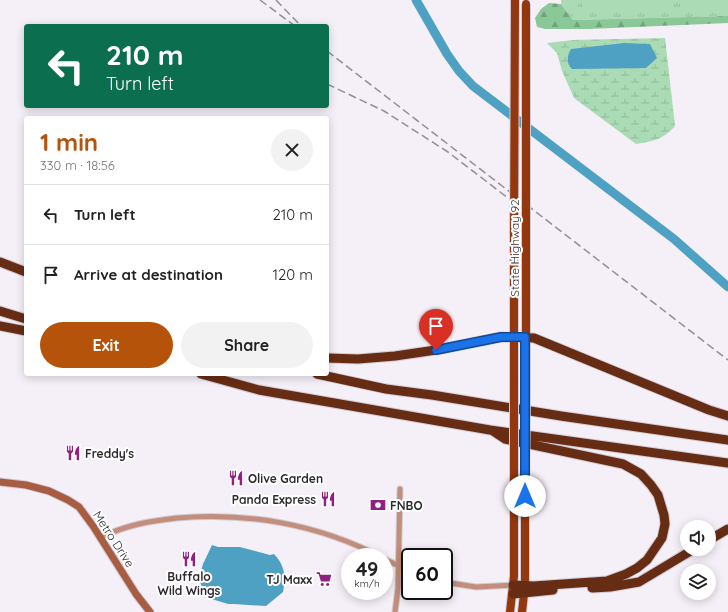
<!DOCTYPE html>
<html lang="en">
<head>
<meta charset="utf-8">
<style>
	:root { --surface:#fff; --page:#f2f2f2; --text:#222; --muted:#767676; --line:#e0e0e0; --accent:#b45309 }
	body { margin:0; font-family:Quicksand,sans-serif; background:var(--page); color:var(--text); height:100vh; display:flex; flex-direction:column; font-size:15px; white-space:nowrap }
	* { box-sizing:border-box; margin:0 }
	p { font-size:13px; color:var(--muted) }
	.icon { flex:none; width:22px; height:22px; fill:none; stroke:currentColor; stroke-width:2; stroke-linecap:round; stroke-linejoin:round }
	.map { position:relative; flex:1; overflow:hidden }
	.drawer { position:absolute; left:24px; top:116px; width:305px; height:260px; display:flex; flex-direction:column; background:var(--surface); border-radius:4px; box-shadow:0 2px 10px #0003 }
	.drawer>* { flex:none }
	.banner { position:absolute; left:24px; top:24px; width:305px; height:84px; border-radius:4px; box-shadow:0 2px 10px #0003; background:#0b6e4f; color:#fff; overflow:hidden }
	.fabs { position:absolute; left:680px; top:520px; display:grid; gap:8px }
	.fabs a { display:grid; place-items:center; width:36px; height:36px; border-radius:50%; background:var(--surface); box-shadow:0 2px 10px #0003; font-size:20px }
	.speed { position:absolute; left:341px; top:548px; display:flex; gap:8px; font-size:20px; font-weight:700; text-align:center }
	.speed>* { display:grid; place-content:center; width:52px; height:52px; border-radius:50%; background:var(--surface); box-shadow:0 2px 10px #0003; line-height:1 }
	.speed small { font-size:10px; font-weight:400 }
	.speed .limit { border:2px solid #111; border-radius:6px; background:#fff; color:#111 }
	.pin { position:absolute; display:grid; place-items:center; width:34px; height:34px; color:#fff; margin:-41px -17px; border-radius:50% 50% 50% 0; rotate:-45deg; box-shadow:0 0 4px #0007 }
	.pin .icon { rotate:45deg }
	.me { position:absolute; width:44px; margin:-22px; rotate:0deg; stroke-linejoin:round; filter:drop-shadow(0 0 3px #0008) }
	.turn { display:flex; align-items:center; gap:14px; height:84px; padding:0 16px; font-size:18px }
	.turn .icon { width:52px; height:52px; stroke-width:2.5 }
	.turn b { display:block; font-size:28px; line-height:34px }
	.round { display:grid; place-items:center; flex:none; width:42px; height:42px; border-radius:21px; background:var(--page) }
	.headline { display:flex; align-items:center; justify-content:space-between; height:68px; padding:0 16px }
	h1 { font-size:24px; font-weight:700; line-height:30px; color:var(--accent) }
	.button { display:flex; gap:8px; margin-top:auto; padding:8px 16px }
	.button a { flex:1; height:46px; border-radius:24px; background:var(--accent); color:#fff; font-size:16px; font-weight:700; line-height:46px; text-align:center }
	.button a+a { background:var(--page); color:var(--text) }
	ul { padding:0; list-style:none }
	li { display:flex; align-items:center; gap:12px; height:60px; padding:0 16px; border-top:1px solid var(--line) }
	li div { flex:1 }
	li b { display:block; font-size:15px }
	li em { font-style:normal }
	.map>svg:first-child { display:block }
	.grass { fill:url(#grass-tufts) }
	.forest { fill:url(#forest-firs) }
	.wetland { fill:url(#wetland-marsh) }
	.garden { fill:#aadbb4 }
	.water { fill:#4ea1c3 }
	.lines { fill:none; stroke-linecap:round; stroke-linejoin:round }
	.river { stroke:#4ea1c3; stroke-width:9 }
	.street-casing { stroke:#d1ccd4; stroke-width:7 }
	.secondary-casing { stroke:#d1ccd4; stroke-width:9 }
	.primary-casing { stroke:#d1ccd4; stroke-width:10 }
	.highway-casing { stroke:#d1ccd4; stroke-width:11 }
	.street { stroke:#c38f7c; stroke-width:5 }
	.secondary { stroke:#a85d42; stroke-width:7 }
	.primary { stroke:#92370f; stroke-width:8 }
	.highway { stroke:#672c14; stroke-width:9 }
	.rail { stroke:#928e94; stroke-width:1.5; stroke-dasharray:8 4; stroke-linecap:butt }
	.primary-bridge-casing { stroke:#d1ccd4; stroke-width:10; stroke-linecap:butt }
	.primary-bridge { stroke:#92370f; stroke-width:8 }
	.route-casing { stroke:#114b97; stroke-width:10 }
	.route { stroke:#1a73e8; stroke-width:7 }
	.labels { text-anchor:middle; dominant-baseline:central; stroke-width:4; stroke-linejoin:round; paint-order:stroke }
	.street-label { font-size:12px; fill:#2d2b2e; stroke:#fff }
	.poi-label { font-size:12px; font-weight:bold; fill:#2d2b2e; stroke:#fff; text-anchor:start }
</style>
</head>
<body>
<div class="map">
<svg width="728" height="612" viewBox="0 0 728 612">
	<defs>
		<pattern id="grass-tufts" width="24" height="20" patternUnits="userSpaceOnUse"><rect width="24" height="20" fill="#aadbb4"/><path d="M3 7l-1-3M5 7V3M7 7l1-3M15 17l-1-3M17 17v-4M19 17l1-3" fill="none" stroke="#93bc9b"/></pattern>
		<pattern id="forest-firs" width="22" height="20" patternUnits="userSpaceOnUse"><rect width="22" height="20" fill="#8ac897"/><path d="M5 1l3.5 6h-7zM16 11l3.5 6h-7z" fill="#71a37c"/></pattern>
		<pattern id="wetland-marsh" width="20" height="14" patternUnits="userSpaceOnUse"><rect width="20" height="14" fill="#aadbb4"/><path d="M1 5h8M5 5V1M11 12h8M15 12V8" fill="none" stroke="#93bc9b"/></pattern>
	</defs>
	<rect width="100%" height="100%" fill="#f5eff8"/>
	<path class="grass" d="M 561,0 L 728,0 L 728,16 L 573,20 L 561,4 Z"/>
	<path class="forest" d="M 549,3 L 561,4 L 573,20 L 728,16 L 728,23 L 589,29 L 545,29 L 537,27 L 535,18 L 541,9 Z"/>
	<path class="wetland" d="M 665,38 L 675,126 C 663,140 653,141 636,144 L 574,98 L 562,71 L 557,53 L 547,43 L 573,40 Z"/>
	<path class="garden" d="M 583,0 L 665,0 L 665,11 L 583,13 Z
		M 680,0 L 728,0 L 728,10 L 681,13 Z"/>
	<path class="water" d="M 624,43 L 650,44 L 657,58 L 646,68 L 572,69 C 566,63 567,56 571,49 Z
		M 212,545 L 218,547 L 240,547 L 270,555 L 274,554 C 285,566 286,576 283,592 L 266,606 L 234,604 L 228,604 L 205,597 L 199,578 L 203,564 Z"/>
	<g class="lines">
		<path class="river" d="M 416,0 L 447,54 L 459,71 L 473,86 L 674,239 L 728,287"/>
		<defs>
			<path id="street" d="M 100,538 C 125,525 150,521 177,518 C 247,512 318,524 381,557
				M 384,559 L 410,571
				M 444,582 L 476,587 L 513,585
				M 395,612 L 398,588 L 400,489"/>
			<path id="secondary" d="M 0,482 L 26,485 L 49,491 L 68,500 L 79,507 L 93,526 L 136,594 L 150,612"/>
			<path id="primary" d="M 514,385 L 514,237
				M 526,387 L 526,246
				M 510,612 L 514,576 L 514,494
				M 522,612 L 525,585 L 525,496"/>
			<path id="highway" d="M 0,262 L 26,272
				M 0,311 L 26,319
				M 0,326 L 26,331
				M 327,358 L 358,359 L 395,356 L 436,350 L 501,337 L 534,338 L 709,410 L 728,416
				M 201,374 L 259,390 L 490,430 L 728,463
				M 317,374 L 386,389 L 432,395 L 561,416 L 728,440
				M 493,431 L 505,439 L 623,464 L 641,474 L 651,485 L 658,495 L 664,515 L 665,524 L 662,538 L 647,560 L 637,568 L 626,574 L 607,581 L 534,586 L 513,585
				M 709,540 L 728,529
				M 592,588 L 610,587 L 639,582 L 694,549
				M 513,594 L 553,590"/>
		</defs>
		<use href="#street" class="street-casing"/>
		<use href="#secondary" class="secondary-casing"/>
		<use href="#primary" class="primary-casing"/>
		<use href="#highway" class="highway-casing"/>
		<use href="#street" class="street"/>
		<use href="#secondary" class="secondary"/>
		<use href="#primary" class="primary"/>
		<use href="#highway" class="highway"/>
		<path class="rail" d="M 260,0 L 295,26
			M 276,0 L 301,26
			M 327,51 L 728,360
			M 327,84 L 384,111 L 448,152 L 508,198"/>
		<defs>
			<path id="primary-bridge" d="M 514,237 L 515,0
				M 526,246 L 526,4
				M 514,494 L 514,385
				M 525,496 L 526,387"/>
		</defs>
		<use href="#primary-bridge" class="primary-bridge-casing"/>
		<use href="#primary-bridge" class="primary-bridge"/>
	</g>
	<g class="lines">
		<defs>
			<path id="route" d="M 436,350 L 501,337 L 525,337 L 525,496"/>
		</defs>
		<use href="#route" class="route-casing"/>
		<use href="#route" class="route"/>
	</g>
	<defs>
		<symbol id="restaurant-bare" viewBox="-9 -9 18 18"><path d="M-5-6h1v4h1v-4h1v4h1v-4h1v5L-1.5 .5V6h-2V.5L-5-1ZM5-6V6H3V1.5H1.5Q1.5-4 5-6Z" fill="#912081" stroke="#fff" stroke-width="2.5" paint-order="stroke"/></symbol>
		<symbol id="bank-bare" viewBox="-9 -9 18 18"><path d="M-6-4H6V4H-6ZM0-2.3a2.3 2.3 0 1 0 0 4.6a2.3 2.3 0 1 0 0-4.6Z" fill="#912081" stroke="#fff" stroke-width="2.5" paint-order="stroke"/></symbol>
		<symbol id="supermarket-bare" viewBox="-9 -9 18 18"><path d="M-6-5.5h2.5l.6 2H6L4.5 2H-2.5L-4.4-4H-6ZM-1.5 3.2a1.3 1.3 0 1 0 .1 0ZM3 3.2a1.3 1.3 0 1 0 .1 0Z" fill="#912081" stroke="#fff" stroke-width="2.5" paint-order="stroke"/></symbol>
	</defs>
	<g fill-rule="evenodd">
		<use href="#restaurant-bare" x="62" y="442" width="22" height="22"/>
		<use href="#restaurant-bare" x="225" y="467" width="22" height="22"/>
		<use href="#restaurant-bare" x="317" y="488" width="22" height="22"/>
		<use href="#bank-bare" x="367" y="494" width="22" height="22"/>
		<use href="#restaurant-bare" x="178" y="548" width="22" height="22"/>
		<use href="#supermarket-bare" x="313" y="568" width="22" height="22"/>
	</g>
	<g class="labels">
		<g class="street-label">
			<text transform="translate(514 248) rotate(-90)">State Highway 92</text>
			<text transform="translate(114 539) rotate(57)">Metro Drive</text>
		</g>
		<g class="poi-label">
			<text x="85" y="453">Freddy's</text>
			<text x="248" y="478">Olive Garden</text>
			<text x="316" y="499" text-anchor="end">Panda Express</text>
			<text x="390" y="505">FNBO</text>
			<text x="189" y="576" text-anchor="middle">Buffalo<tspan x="189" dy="14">Wild Wings</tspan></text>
			<text x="312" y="579" text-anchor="end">TJ Maxx</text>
		</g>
	</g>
</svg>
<div class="fabs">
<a><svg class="icon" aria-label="sound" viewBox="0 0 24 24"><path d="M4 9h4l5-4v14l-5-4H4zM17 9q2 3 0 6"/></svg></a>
<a><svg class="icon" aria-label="layers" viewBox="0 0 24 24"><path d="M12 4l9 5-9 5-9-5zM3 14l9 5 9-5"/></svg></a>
</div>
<div class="speed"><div>49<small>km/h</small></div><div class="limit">60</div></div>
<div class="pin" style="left:436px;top:350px;background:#d93025"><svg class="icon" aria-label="arrive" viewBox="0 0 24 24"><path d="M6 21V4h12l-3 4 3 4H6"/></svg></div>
<svg class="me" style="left:525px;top:496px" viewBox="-20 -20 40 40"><circle r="19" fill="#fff"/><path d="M0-13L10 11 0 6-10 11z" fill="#1a73e8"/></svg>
<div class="banner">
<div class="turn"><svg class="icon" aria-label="left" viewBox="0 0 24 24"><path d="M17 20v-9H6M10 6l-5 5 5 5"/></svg><div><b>210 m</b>Turn left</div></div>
</div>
<section class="drawer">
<div class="headline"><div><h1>1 min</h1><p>330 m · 18:56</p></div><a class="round"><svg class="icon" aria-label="close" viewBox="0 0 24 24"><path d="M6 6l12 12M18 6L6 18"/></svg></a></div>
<ul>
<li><svg class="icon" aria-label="left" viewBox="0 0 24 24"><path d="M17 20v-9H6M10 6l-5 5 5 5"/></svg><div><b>Turn left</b></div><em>210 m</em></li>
<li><svg class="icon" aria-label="arrive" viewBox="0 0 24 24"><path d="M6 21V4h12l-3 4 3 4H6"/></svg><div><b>Arrive at destination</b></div><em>120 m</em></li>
</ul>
<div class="button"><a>Exit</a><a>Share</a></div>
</section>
</div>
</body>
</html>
